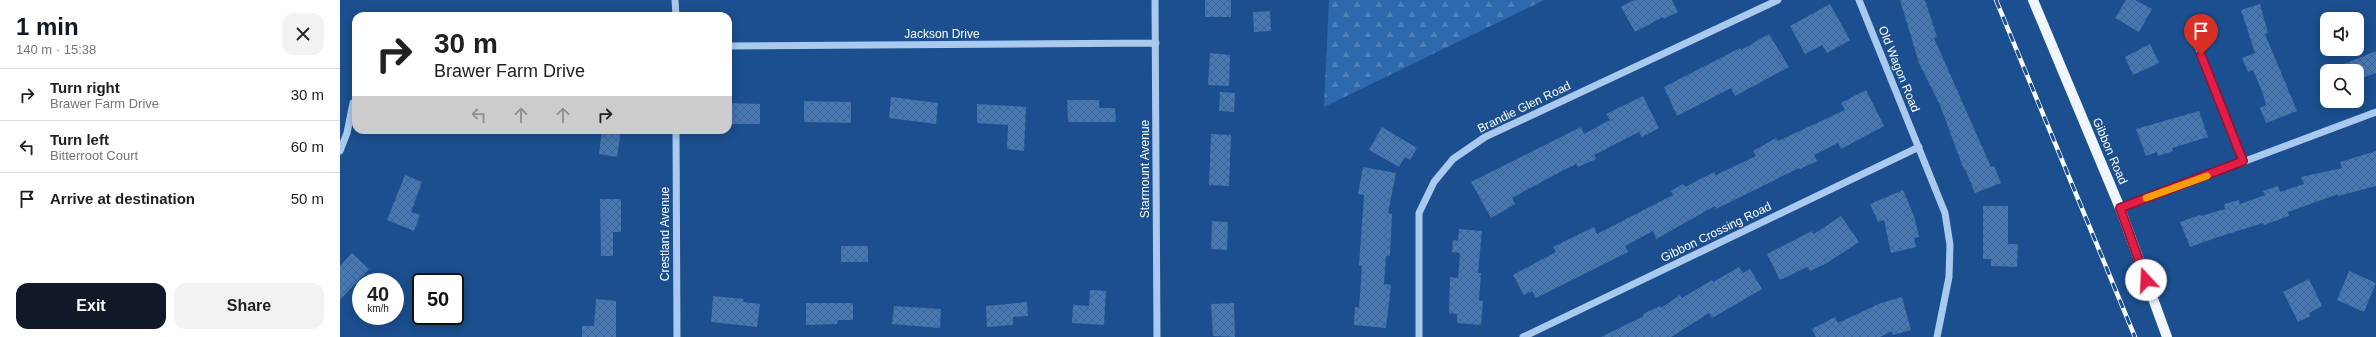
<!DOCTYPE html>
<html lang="en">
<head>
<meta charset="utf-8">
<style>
	:root { --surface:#fff; --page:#f2f2f2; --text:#202124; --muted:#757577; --line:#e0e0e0; --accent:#111827 }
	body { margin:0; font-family:Helvetica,sans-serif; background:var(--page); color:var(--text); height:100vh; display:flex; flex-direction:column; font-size:15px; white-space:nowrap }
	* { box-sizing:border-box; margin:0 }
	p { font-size:13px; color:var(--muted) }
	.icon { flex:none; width:22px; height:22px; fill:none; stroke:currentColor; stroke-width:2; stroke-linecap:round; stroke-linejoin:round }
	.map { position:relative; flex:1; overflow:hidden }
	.sheet { display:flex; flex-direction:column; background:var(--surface); width:340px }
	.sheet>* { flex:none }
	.guide { position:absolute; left:12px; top:12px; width:380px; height:122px; border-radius:12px; box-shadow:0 2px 10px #0003; background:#fff; color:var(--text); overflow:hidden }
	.fabs { position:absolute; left:1980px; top:12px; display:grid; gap:8px }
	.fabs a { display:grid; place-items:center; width:44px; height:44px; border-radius:8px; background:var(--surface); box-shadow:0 2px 10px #0003; font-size:20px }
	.speed { position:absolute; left:12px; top:273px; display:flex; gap:8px; font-size:20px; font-weight:700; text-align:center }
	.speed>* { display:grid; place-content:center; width:52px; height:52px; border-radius:50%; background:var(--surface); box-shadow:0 2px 10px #0003; line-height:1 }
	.speed small { font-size:10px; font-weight:400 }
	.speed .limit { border:2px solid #111; border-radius:6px; background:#fff; color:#111 }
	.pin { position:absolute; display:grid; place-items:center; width:34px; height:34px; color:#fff; margin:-41px -17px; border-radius:50% 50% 50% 0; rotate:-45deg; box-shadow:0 0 4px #0007 }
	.pin .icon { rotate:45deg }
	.me { position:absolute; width:44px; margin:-22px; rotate:340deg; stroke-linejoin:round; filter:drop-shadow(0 0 3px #0008) }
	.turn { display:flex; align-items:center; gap:14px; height:84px; padding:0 16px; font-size:18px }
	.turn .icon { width:52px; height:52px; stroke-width:2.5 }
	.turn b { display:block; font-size:28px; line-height:34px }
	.lanes { display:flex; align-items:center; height:38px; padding:0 16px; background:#0003; justify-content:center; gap:20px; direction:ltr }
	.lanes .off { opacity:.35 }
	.round { display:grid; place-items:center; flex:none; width:42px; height:42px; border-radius:12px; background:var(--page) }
	.headline { display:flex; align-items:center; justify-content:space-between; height:68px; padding:0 16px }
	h1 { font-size:24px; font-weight:800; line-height:30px; color:var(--accent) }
	.cta { display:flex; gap:8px; margin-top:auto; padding:8px 16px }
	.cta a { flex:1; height:46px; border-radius:12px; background:var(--accent); color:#fff; font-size:16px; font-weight:800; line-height:46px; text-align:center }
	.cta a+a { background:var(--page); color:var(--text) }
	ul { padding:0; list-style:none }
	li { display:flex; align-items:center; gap:12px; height:52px; padding:0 16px; border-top:1px solid var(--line) }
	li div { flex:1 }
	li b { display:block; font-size:15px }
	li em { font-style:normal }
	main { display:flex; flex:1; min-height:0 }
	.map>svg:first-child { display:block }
	.forest { fill:url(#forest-firs) }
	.building { fill:url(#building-cross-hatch) }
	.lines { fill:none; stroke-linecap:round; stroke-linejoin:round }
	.minor { stroke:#a9c9ee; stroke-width:7 }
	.major { stroke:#f0f6ff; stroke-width:10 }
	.rail-casing { stroke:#fff; stroke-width:4.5 }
	.rail { stroke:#1b4f8f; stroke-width:3; stroke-dasharray:9; stroke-linecap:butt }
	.route-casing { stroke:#92132f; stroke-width:10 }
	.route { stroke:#e11d48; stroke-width:7 }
	.slow { stroke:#f59e0b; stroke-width:7 }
	.labels { text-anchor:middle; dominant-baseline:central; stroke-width:3; stroke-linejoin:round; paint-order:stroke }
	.street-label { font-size:12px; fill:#fff; stroke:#1b4f8f }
</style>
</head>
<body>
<main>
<section class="sheet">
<div class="headline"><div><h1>1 min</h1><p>140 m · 15:38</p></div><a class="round"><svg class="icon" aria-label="close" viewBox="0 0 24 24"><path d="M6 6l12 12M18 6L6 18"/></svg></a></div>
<ul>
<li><svg class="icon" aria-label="right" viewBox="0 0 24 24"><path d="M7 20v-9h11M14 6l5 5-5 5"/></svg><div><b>Turn right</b><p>Brawer Farm Drive</p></div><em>30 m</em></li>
<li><svg class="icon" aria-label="left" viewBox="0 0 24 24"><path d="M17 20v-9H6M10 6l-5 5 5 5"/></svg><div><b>Turn left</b><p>Bitterroot Court</p></div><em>60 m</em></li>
<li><svg class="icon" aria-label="arrive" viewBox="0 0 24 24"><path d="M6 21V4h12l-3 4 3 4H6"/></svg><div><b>Arrive at destination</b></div><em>50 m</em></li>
</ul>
<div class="cta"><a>Exit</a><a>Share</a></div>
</section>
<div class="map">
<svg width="2036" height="337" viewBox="0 0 2036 337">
	<defs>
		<pattern id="forest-firs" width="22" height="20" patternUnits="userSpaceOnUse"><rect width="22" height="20" fill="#2e69ad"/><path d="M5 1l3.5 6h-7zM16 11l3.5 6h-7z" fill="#4d80b9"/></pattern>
		<pattern id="building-cross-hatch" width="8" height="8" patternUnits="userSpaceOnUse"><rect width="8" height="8" fill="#4478b7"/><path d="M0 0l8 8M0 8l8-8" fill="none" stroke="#486282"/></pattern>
	</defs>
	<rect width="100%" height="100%" fill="#1b4f8f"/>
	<path class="forest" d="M 989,0 L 1204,0 L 984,107 Z"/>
	<path class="building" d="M 865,0 L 891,0 L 891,17 L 865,17 Z
		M 1294,0 L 1332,0 L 1338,12 L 1324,19 L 1323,17 L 1295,32 L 1281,7 Z
		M 1560,0 L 1585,0 L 1597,37 L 1594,38 L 1651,167 L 1654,166 L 1661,183 L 1635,193 L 1625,169 L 1624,170 L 1600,105 L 1579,63 Z
		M 1786,0 L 1795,0 L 1812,9 L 1799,32 L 1775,18 Z
		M 1490,4 L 1510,40 L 1487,53 L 1482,45 L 1465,54 L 1450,26 Z
		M 1920,4 L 1928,33 L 1925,34 L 1957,111 L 1926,123 L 1920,108 L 1926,105 L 1923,94 L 1913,70 L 1908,72 L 1902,58 L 1915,53 L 1901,10 Z
		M 930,11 L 931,31 L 914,32 L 913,12 Z
		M 1429,34 L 1449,67 L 1395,96 L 1391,88 L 1337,116 L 1324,87 L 1400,48 L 1401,50 Z
		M 1810,44 L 1819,63 L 1793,75 L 1785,57 Z
		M 2036,51 L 2036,73 L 2025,77 L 2023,71 L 1987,71 Z
		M 870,53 L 890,55 L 889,86 L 868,85 Z
		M 1526,90 L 1544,126 L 1501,149 L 1498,143 L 1474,155 L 1477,161 L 1460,169 L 1459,168 L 1376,209 L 1375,206 L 1316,239 L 1313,231 L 1285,246 L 1288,252 L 1196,298 L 1192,291 L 1184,295 L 1173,275 L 1216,252 L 1213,247 L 1254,227 L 1257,234 L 1333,195 L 1331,191 L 1343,184 L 1345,187 L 1374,172 L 1376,175 L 1416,156 L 1413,151 L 1436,138 L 1438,141 L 1505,110 L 1501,103 Z
		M 880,92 L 895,93 L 894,112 L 879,111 Z
		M 1303,96 L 1319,128 L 1302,137 L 1299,132 L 1254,155 L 1256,159 L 1238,167 L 1236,164 L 1214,175 L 1172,198 L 1175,204 L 1151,218 L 1131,182 L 1241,127 L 1244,134 L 1270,120 L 1266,114 Z
		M 551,97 L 598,103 L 596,124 L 549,118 Z
		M 727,100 L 759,100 L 759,108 L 775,108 L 776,122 L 728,122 Z
		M 464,101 L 511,102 L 511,123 L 464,122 Z
		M 388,103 L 420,104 L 420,124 L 388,124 Z
		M 637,104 L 686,107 L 684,151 L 667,149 L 668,125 L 637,123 Z
		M 1859,111 L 1868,137 L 1832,148 L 1833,151 L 1818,156 L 1817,152 L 1806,156 L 1796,129 Z
		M 1042,127 L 1077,148 L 1070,160 L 1065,157 L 1059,167 L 1029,150 Z
		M 262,130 L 281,130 L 277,157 L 259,154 Z
		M 871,134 L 891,135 L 889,186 L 869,185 Z
		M 2036,151 L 2036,186 L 1998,196 L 1998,194 L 1948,212 L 1949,216 L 1924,225 L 1923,223 L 1875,238 L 1850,247 L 1840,222 L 1860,215 L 1861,216 L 1885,209 L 1884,204 L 1899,200 L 1900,204 L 1925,195 L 1923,191 L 1938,186 L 1940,192 L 1964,184 L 1961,177 L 2002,168 L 2000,162 Z
		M 1023,167 L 1056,173 L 1048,213 L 1052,214 L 1050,256 L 1046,256 L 1044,284 L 1051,285 L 1046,328 L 1014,325 L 1015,307 L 1019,308 L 1022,266 L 1019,265 L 1024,195 L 1018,194 Z
		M 65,175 L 82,182 L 71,212 L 80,215 L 74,231 L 47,220 Z
		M 1563,190 L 1574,216 L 1579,237 L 1574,238 L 1576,247 L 1551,253 L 1544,220 L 1538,222 L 1530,204 Z
		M 260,199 L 281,199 L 281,232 L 273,232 L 273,256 L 261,256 Z
		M 1643,206 L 1668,206 L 1668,244 L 1678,244 L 1677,267 L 1651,266 L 1651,259 L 1643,259 Z
		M 1501,216 L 1519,242 L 1487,263 L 1470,271 L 1467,267 L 1440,280 L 1427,254 L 1472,231 L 1474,234 Z
		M 872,221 L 888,222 L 887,250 L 871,249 Z
		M 1119,229 L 1142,231 L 1138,273 L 1141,273 L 1139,300 L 1143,301 L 1141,325 L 1117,323 L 1117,314 L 1109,313 L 1110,277 L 1118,278 L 1120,253 L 1112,252 L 1113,240 L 1118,241 Z
		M 501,246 L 528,246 L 528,262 L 501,262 Z
		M 12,253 L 29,269 L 0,300 L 0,266 Z
		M 1399,267 L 1403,273 L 1410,269 L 1422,289 L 1372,318 L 1369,313 L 1331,337 L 1261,337 L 1304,316 L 1303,314 L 1320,306 L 1321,308 L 1340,295 L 1342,298 L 1372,280 L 1373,282 Z
		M 2009,271 L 2036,283 L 2024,312 L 1997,300 Z
		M 1969,279 L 1982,306 L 1969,313 L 1970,316 L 1958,322 L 1943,292 Z
		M 750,290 L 766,291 L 764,325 L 732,323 L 733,305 L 749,306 Z
		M 373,296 L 404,299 L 403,302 L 420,304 L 417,327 L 371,322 Z
		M 1562,297 L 1571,330 L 1553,335 L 1552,331 L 1540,337 L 1476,337 L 1472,329 L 1495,317 L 1498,323 L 1541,303 Z
		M 256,299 L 276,301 L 276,337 L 242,337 L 242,326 L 254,326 Z
		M 687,302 L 688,316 L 673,317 L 673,325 L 647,327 L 646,306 Z
		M 466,303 L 513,303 L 513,320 L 498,320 L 497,324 L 466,325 Z
		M 894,303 L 895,337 L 873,336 L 871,304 Z
		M 554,306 L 601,309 L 600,328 L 552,324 Z"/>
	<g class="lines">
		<path class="minor" d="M 335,0 L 336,16
			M 815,0 L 817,337
			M 1519,0 L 1605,213 L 1610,245 L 1609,277 L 1597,337
			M 1852,31 L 1903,161
			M 388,46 L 816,43
			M 336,130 L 337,337
			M 0,151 L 7,133 L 13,103
			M 1780,208 L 2036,112
			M 1079,337 L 1079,213 L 1094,182 L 1113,159 L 1145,137 L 1438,0
			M 1183,337 L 1579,147"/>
		<path class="major" d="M 1693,0 L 1780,208 L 1827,337"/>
		<defs>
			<path id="rail" d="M 1656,0 L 1795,337"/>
		</defs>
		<use href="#rail" class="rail-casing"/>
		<use href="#rail" class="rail"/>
	</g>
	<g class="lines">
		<defs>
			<path id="route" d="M 1806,280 L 1780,208 L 1903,161 L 1861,55"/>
		</defs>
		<use href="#route" class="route-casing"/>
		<use href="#route" class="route"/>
		<path class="slow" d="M 1806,198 L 1867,176"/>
	</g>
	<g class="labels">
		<g class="street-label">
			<text x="602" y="34">Jackson Drive</text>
			<text transform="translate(1559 69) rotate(68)">Old Wagon Road</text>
			<text transform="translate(1184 107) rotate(-26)">Brandie Glen Road</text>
			<text transform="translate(1770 151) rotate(67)">Gibbon Road</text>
			<text transform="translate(805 169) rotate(-90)">Starmount Avenue</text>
			<text transform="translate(1376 232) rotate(-26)">Gibbon Crossing Road</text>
			<text transform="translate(325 234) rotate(-90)">Crestland Avenue</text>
		</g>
	</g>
</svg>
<div class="fabs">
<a><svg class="icon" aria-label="sound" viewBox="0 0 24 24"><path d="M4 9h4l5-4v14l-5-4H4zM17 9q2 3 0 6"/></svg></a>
<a><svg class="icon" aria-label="search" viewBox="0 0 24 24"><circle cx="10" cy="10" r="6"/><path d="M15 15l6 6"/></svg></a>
</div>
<div class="speed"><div>40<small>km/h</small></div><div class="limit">50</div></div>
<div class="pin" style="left:1861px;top:55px;background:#d93025"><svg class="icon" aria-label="arrive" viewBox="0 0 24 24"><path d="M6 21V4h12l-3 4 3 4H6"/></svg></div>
<svg class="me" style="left:1806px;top:280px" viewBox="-20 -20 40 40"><circle r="19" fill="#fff"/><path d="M0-13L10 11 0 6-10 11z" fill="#e11d48"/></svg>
<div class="guide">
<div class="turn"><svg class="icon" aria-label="right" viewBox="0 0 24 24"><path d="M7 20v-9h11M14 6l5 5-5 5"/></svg><div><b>30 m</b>Brawer Farm Drive</div></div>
<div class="lanes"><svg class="icon off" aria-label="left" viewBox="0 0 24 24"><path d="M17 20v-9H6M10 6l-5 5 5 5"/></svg><svg class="icon off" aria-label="ahead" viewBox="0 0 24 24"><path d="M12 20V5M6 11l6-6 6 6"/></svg><svg class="icon off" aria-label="ahead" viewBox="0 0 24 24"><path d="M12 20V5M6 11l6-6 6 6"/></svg><svg class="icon" aria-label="right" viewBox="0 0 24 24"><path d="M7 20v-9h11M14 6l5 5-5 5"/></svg></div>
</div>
</div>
</main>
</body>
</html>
